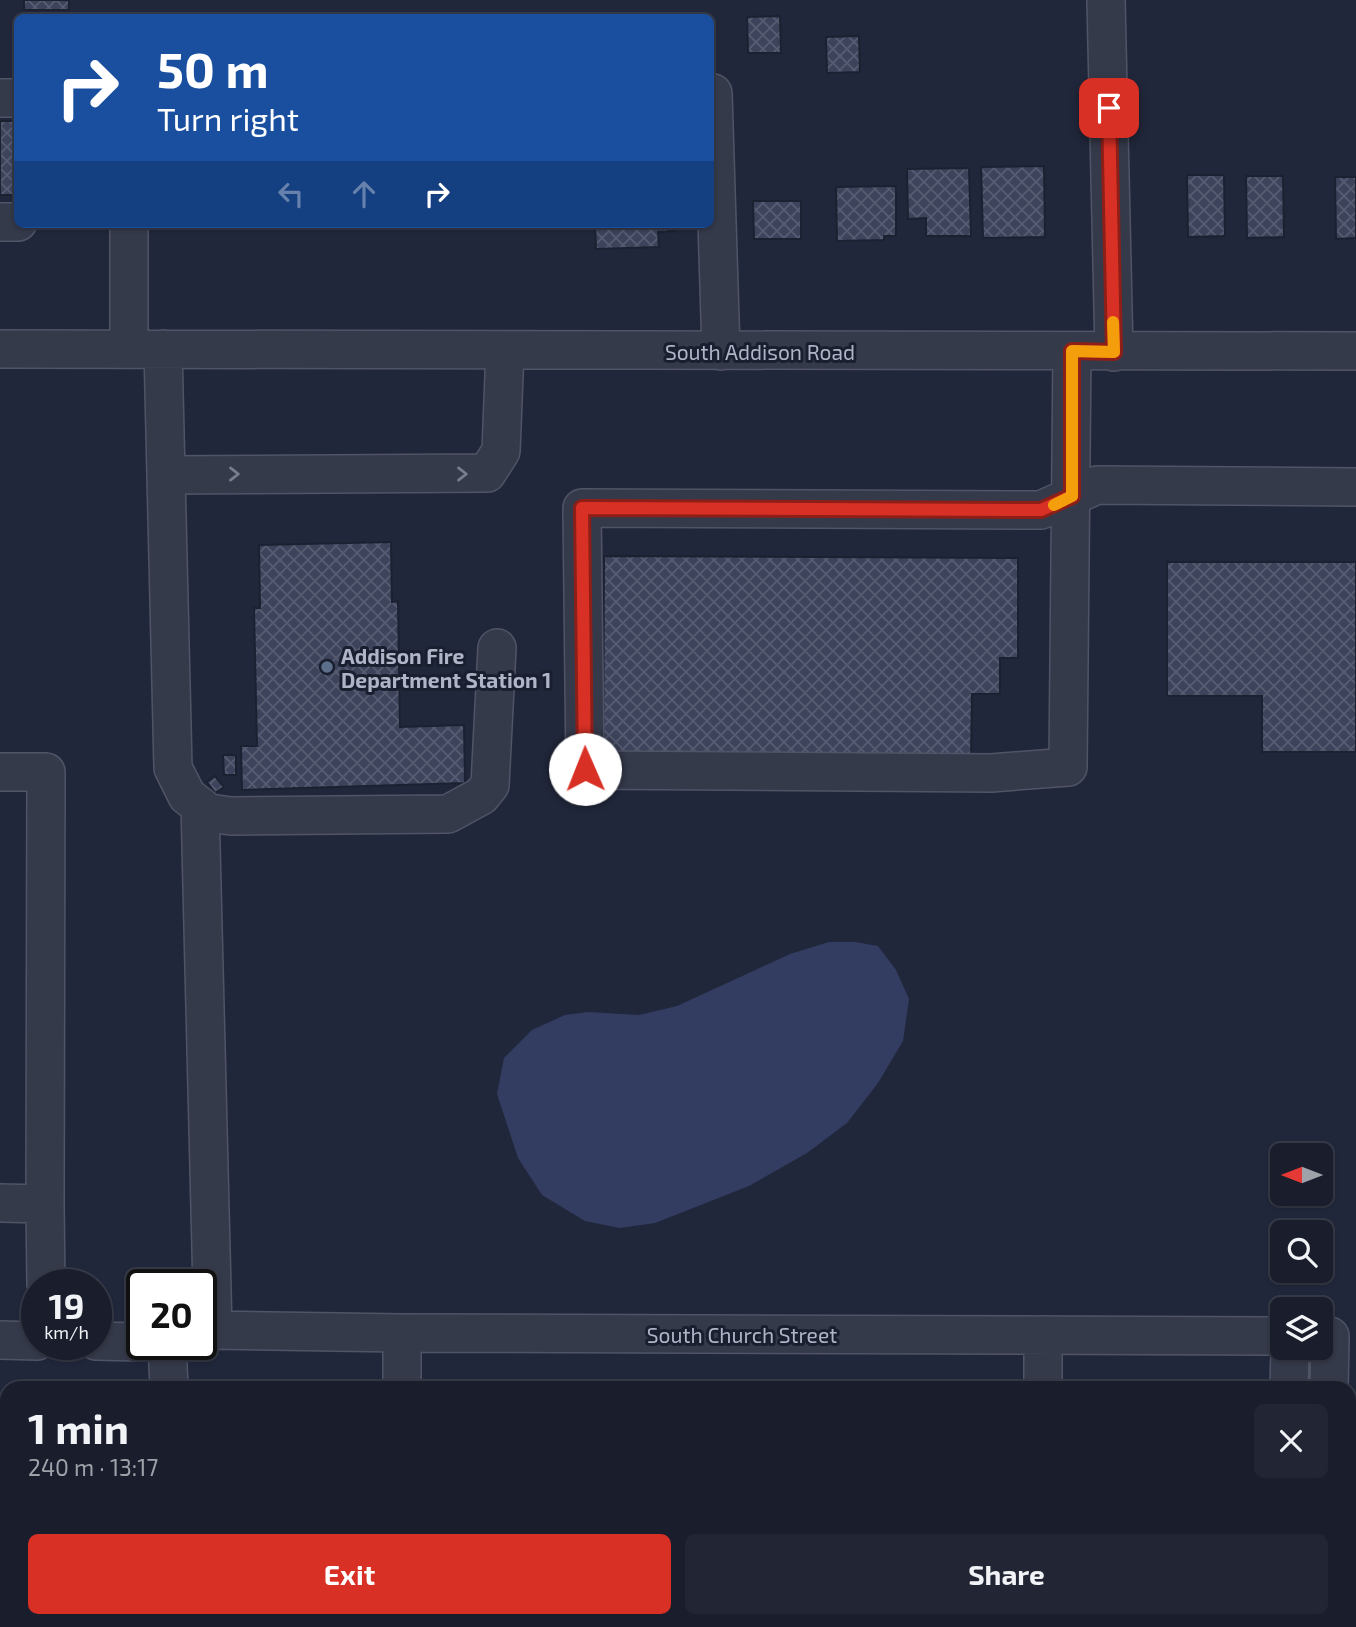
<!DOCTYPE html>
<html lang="en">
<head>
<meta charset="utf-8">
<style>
	:root { --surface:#191d2c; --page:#222634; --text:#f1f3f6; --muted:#9fa2a9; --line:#373b48; --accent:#d93025 }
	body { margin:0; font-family:"Exo 2",sans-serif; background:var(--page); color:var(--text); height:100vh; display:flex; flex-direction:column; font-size:26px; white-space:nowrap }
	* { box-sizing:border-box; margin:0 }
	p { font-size:23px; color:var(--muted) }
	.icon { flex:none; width:38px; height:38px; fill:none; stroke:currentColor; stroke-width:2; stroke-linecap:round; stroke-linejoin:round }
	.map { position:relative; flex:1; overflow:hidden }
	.sheet { position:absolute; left:0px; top:1381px; width:1356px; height:247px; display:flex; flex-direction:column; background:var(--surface); border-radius:21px 21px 0 0; box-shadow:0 2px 5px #0004,0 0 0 2px var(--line) }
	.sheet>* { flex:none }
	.hud { position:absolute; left:14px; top:14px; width:700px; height:214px; border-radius:10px; box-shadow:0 2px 5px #0004,0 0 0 2px var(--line); background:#1a4fa0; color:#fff; overflow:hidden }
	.needle { width:46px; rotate:270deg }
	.buttons { position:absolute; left:1270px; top:1143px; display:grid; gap:14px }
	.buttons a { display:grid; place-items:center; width:63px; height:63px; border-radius:10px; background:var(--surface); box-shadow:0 2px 5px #0004,0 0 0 2px var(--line); font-size:35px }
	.speed { position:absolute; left:21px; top:1269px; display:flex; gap:14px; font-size:35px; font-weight:700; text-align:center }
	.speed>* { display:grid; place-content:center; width:91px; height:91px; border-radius:50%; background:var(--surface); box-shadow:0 2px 5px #0004,0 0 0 2px var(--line); line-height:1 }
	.speed small { font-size:18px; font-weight:400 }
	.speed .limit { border:4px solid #111; border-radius:10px; background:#fff; color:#111 }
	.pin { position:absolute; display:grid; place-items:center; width:60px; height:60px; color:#fff; margin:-30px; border-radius:14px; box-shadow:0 4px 10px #0006 }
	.me { position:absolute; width:77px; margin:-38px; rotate:359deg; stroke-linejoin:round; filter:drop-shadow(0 0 5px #0008) }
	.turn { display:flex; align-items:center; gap:24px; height:147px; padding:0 28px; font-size:32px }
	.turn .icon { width:91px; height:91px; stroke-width:2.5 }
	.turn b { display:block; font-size:49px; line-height:60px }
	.lanes { display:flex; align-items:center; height:66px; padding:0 28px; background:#0003; justify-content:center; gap:35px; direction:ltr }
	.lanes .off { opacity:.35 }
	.round { display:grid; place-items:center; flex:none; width:74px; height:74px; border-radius:10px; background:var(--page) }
	.overview { display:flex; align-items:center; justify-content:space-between; height:119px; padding:0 28px }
	h1 { font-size:42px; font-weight:700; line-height:52px }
	.button { display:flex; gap:14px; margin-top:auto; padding:14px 28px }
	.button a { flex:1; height:80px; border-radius:10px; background:var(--accent); color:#fff; font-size:28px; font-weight:700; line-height:80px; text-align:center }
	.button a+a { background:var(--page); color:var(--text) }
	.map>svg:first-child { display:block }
	.water { fill:#333c61 }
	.building { fill:url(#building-cross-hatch); stroke:#1c2132; stroke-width:2 }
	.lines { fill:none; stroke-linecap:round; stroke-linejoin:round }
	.minor-casing { stroke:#505466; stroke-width:40 }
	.minor { stroke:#353a4b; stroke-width:37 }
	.oneway { stroke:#797d8f }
	.route-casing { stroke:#8d1f18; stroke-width:18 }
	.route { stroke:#d93025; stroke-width:12 }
	.slow { stroke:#f59e0b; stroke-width:12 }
	.service-dot { fill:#5c6f8a; stroke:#1a1f30; stroke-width:2.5 }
	.labels { text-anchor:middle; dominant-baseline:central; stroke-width:6; stroke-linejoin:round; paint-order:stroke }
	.street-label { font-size:21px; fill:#b0b4c7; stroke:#1a1f30 }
	.poi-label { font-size:21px; font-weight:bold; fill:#b0b4c7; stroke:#1a1f30; text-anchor:start }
</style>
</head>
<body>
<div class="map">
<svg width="1356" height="1627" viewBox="0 0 1356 1627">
	<defs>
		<pattern id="building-cross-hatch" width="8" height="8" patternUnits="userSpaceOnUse" patternTransform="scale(1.75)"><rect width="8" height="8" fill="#3d435b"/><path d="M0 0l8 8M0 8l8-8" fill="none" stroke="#565c71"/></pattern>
	</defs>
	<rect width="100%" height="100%" fill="#21273b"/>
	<path class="water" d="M 829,942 L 855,942 L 878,946 L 896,970 L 909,999 L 903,1041 L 878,1083 L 847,1123 L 807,1153 L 749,1186 L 655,1223 L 620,1228 L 585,1221 L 542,1195 L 518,1158 L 497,1094 L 504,1058 L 532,1030 L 565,1015 L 588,1012 L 639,1015 L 677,1006 L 790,954 Z"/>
	<path class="building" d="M 24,0 L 69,0 L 69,10 L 24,10 Z
		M 780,16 L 781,53 L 748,53 L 747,17 Z
		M 859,36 L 860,72 L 827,73 L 826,37 Z
		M 0,121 L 18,121 L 18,195 L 0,195 Z
		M 1044,166 L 1045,237 L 983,238 L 981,167 Z
		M 969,168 L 971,236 L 926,236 L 926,218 L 908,219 L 907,169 Z
		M 1187,175 L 1224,175 L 1225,236 L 1188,237 Z
		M 1246,176 L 1283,176 L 1284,237 L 1247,238 Z
		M 1335,177 L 1356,177 L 1356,238 L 1336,239 Z
		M 896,186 L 896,236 L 884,236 L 884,240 L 837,241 L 836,187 Z
		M 753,201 L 801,201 L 801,239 L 754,239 Z
		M 595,224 L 674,224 L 674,231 L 658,232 L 659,247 L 596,249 Z
		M 391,542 L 392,602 L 398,601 L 400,727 L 464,725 L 465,783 L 242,790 L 241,746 L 257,746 L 254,608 L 260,608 L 259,545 Z
		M 604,556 L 1018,558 L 1018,658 L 1000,658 L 1000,694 L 972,694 L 971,760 L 603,759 Z
		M 1167,562 L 1356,562 L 1356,752 L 1262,752 L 1262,696 L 1167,696 Z
		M 223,755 L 236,755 L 236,775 L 224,775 Z
		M 215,776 L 224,787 L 215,793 L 207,782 Z
		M 0,1432 L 7,1432 L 7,1547 L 0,1547 Z
		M 1349,1480 L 1356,1480 L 1356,1625 L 1334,1625 L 1334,1620 L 1349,1620 Z
		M 66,1624 L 66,1627 L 0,1627 L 0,1626 Z"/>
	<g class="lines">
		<defs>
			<path id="minor" d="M 1106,0 L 1114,352
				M 713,93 L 721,351
				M 0,98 L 18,98
				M 0,222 L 18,222
				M 129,348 L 129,224
				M 0,349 L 1356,351
				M 163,349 L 173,768 L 187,796 L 209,813 L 231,816 L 448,814 L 481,796 L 490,785 L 497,648
				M 1072,351 L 1068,767 L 991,773 L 585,770 L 582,508 L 1041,510 L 1097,485 L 1356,487
				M 166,475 L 487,473 L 501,451 L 505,350
				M 0,772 L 46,772 L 45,1204
				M 200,806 L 213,1330
				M 0,1203 L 45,1204 L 46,1284
				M 201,1333 L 213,1330 L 402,1333 L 1283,1336
				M 1043,1335 L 1043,1388
				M 0,1340 L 37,1341
				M 96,1341 L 142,1342
				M 167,1344 L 169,1388
				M 402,1388 L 402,1333
				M 1289,1388 L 1290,1348
				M 1329,1388 L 1330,1336
				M 1349,1445 L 1356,1445
				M 0,1583 L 7,1583
				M 168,1620 L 168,1627
				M 406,1627 L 406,1620
				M 1152,1627 L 1152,1620
				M 1280,1627 L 1280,1620"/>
		</defs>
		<use href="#minor" class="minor-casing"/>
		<use href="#minor" class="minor"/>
	</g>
	<defs><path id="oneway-chevron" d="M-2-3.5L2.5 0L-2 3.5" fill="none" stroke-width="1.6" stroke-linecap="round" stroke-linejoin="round" transform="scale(1.75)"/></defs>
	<g class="oneway">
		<use href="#oneway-chevron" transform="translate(234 474)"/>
		<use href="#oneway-chevron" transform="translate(462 474)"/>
	</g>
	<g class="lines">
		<defs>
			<path id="route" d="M 585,769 L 582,508 L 1041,510 L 1072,496 L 1072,351 L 1114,352 L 1109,108"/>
		</defs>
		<use href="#route" class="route-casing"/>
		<use href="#route" class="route"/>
		<path class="slow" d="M 1054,505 L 1072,496 L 1072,351 L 1114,352 L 1113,322"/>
	</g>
	<circle class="service-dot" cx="327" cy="667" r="7"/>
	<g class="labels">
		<g class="street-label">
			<text x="760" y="351">South Addison Road</text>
			<text x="742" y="1334">South Church Street</text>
		</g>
		<g class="poi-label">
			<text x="341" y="655">Addison Fire<tspan x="341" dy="24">Department Station 1</tspan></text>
		</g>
	</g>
</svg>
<div class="buttons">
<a><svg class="needle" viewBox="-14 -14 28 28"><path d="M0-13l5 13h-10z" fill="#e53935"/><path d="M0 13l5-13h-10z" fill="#9fa2a9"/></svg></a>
<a><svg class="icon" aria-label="search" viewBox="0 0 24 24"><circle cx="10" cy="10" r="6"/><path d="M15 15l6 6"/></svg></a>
<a><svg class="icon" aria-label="layers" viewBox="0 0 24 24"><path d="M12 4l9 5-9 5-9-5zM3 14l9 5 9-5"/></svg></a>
</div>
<div class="speed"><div>19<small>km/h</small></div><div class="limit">20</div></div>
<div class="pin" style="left:1109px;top:108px;background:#d93025"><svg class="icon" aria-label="arrive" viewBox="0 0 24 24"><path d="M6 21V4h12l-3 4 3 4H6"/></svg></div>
<svg class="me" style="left:585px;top:769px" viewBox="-20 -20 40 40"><circle r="19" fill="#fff"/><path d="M0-13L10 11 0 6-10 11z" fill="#d93025"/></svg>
<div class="hud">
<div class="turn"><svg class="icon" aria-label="right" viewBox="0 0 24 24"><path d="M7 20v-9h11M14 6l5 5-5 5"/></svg><div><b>50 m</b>Turn right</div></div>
<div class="lanes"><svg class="icon off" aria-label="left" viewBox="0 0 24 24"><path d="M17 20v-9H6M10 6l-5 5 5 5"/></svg><svg class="icon off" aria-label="ahead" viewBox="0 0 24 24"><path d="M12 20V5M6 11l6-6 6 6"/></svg><svg class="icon" aria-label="right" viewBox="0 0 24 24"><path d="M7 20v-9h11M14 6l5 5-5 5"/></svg></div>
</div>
<section class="sheet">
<div class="overview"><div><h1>1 min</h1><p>240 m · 13:17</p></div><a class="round"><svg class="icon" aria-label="close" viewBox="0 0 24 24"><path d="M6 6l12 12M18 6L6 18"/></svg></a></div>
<div class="button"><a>Exit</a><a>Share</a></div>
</section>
</div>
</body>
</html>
